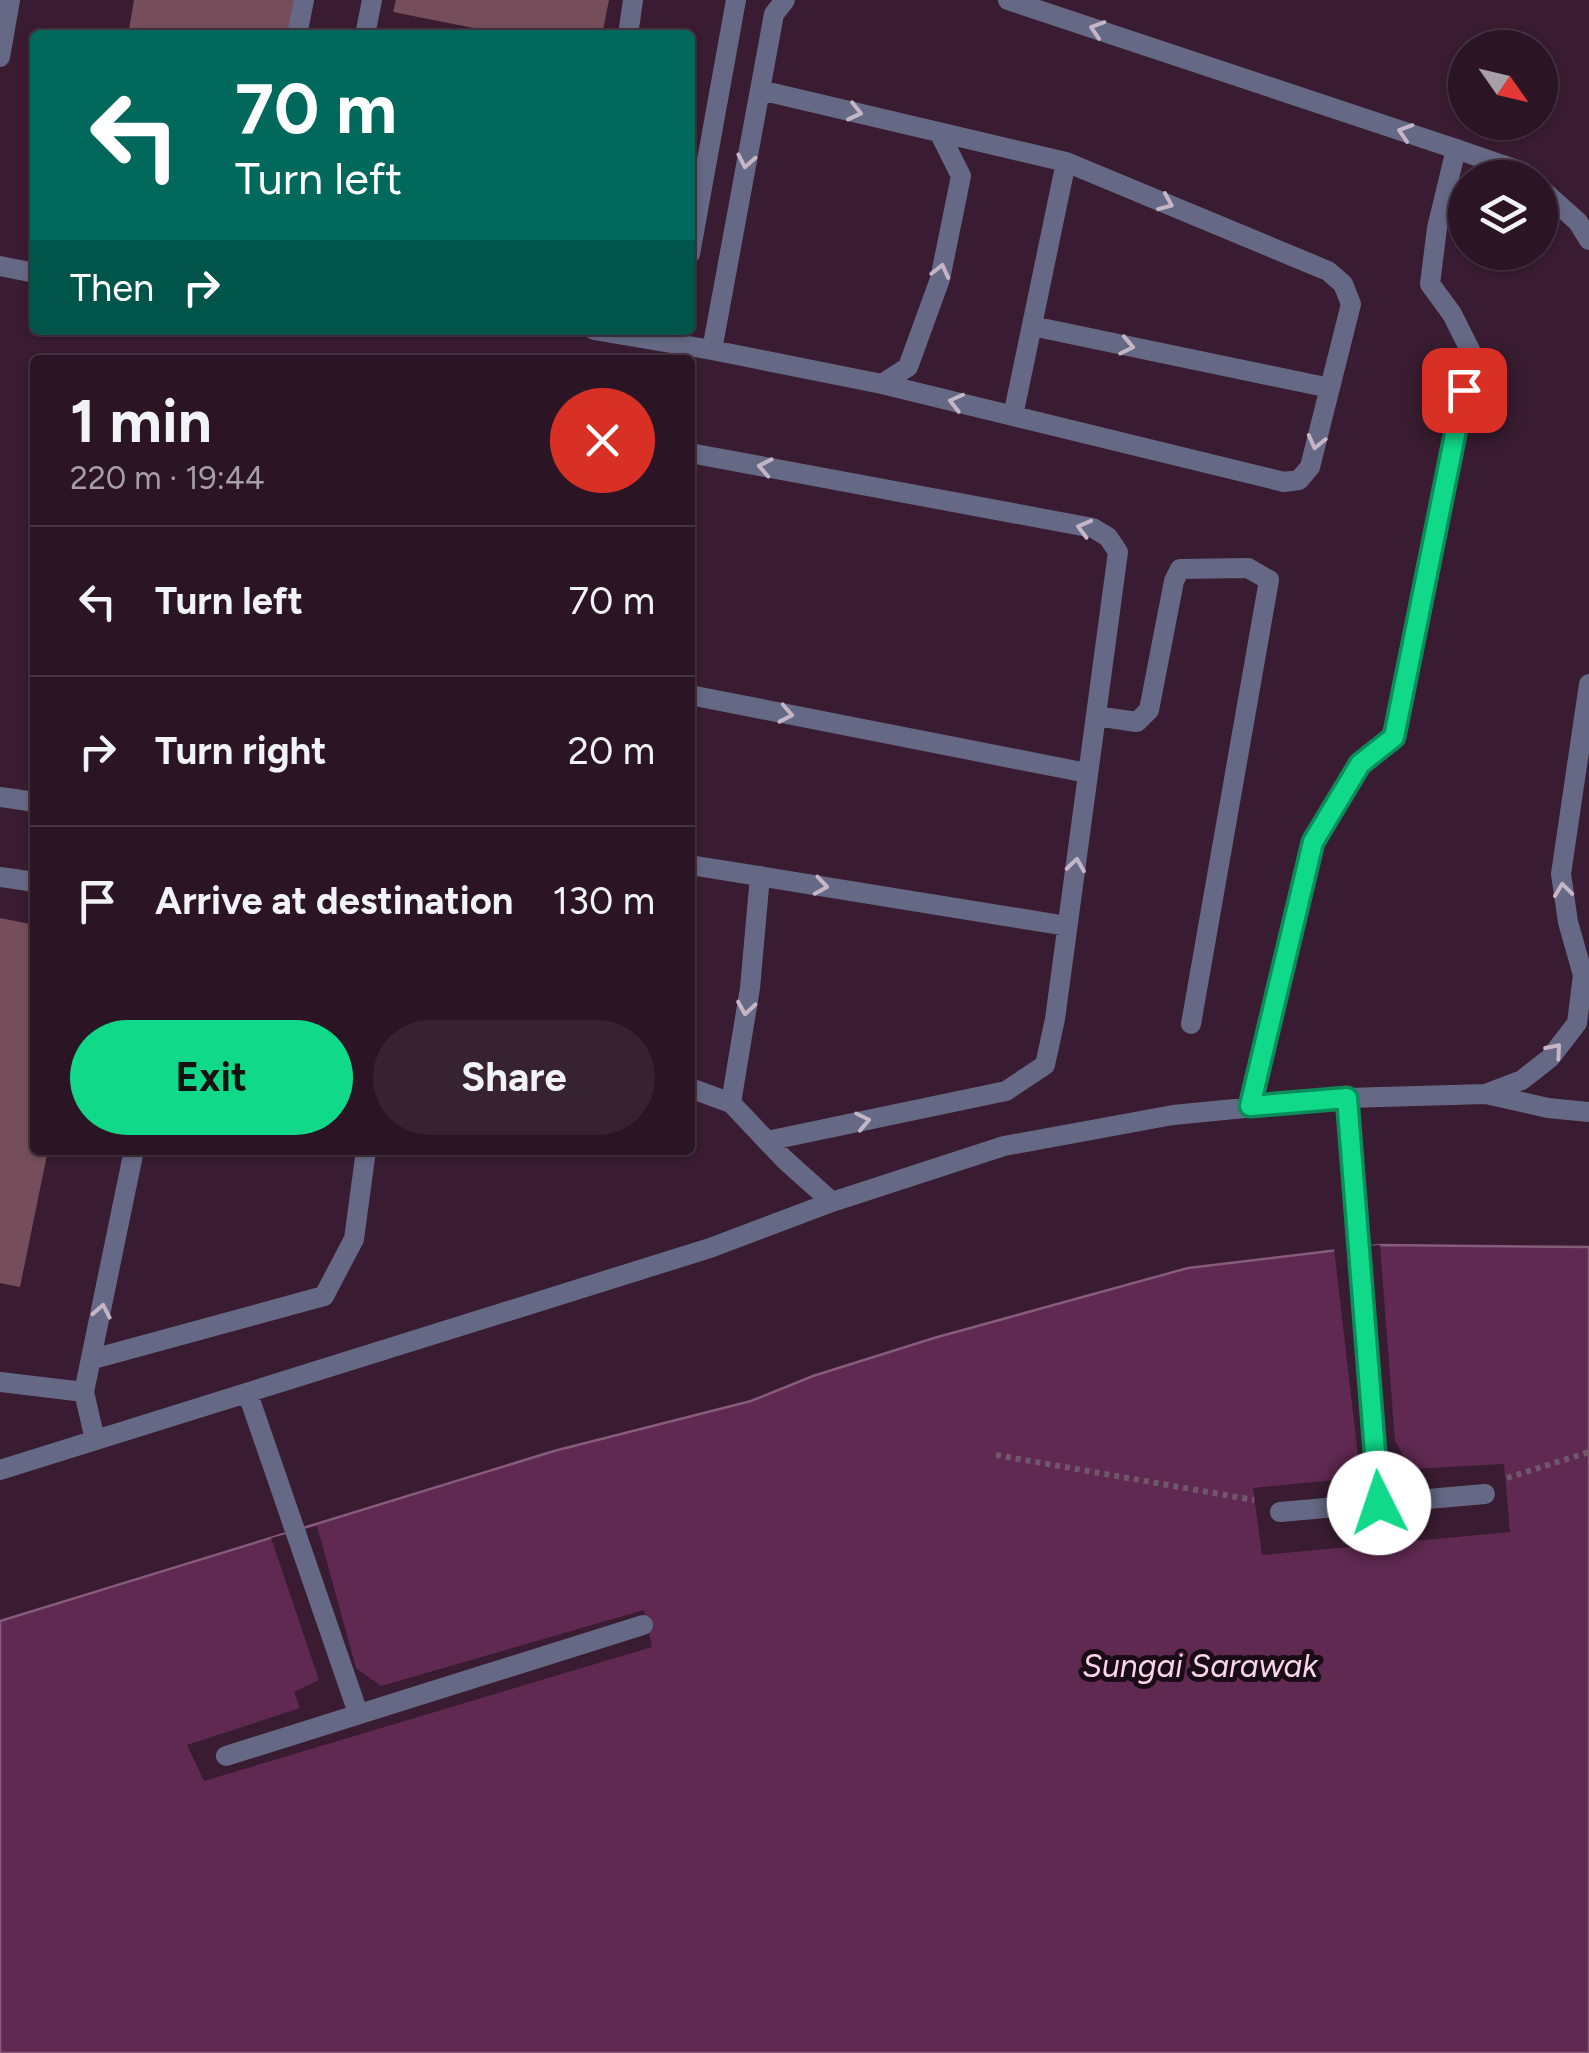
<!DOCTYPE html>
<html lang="en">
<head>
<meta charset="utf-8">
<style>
	:root { --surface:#2b1525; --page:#372232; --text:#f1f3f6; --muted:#a69fa7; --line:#473442; --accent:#10d98a }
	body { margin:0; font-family:Figtree,sans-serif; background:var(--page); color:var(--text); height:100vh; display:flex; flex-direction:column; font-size:38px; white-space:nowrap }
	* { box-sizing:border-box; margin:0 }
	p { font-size:32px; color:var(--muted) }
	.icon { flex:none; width:55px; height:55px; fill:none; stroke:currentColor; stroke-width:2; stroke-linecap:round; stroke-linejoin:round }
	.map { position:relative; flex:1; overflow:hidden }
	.details { position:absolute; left:30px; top:355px; width:665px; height:800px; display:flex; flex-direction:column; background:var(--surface); border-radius:10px; box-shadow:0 2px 8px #0004,0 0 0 2px var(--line) }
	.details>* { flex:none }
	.hud { position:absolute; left:30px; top:30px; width:665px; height:305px; border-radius:10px; box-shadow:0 2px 8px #0004,0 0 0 2px var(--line); background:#00695c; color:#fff; overflow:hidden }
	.needle { width:65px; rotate:124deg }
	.controls { position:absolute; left:1448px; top:30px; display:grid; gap:20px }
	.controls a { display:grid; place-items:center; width:110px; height:110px; border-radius:50%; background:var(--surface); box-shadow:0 2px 8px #0004,0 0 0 2px var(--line); font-size:50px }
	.pin { position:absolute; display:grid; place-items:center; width:85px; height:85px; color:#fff; margin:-42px; border-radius:20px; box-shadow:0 5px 15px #0006 }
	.me { position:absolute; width:110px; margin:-55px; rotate:356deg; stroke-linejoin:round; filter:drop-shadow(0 0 8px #0008) }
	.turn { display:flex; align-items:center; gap:35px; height:210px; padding:0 40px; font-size:45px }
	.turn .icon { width:130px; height:130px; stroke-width:2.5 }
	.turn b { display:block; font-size:70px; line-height:85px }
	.then { display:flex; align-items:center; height:95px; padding:0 40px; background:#0003; gap:20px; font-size:38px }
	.round { display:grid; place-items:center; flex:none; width:105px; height:105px; border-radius:52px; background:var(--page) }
	.head { display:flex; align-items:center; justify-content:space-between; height:170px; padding:0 40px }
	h1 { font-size:60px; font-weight:700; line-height:75px }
	.button { display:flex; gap:20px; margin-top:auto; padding:20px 40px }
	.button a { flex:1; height:115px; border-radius:60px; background:var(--accent); color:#111; font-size:40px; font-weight:700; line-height:115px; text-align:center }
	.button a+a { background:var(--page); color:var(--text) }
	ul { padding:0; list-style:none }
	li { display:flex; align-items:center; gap:30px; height:150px; padding:0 40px; border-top:2px solid var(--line) }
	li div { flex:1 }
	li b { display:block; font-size:38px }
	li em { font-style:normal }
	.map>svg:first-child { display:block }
	.water { fill:#5f2951; stroke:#875b7b; stroke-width:2.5 }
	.pier { fill:#391c31 }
	.building { fill:#764e5b }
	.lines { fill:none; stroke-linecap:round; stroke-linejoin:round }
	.path { stroke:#71576a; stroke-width:6; stroke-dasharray:5 5; stroke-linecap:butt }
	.service { stroke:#656985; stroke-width:20 }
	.tertiary { stroke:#656985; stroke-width:20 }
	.oneway { stroke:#c4b6c6 }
	.route-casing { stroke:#0a8d5a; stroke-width:25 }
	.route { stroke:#10d98a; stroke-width:18 }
	.labels { text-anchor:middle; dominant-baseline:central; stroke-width:10; stroke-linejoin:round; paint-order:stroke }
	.water-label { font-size:32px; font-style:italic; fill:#fad6ee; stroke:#190c15 }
</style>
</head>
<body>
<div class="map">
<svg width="1589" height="2053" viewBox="0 0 1589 2053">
	<rect width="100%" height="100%" fill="#391c31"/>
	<path class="water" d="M 1380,1245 L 1589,1247 L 1589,2053 L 0,2053 L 0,1621 L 554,1451 L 751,1401 L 813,1376 L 934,1338 L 1188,1268 Z"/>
	<path class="pier" d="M 1380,1245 L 1395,1441 L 1411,1469 L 1504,1464 L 1510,1532 L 1262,1555 L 1253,1488 L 1344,1479 L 1358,1456 L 1334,1248 Z
		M 317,1526 L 356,1668 L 381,1686 L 644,1610 L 652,1647 L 204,1781 L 187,1745 L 300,1708 L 294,1692 L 319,1680 L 271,1538 Z"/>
	<path class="building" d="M 134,0 L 297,0 L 290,35 L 128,35 Z
		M 396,0 L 609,0 L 602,35 L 509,35 L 393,12 Z
		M 0,918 L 35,925 L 35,1150 L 48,1150 L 20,1287 L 0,1283 Z"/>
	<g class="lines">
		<path class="path" d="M 996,1455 L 1254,1500
			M 1507,1478 L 1589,1452"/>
		<path class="service" d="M 297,35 L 304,0
			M 365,35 L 372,0
			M 628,35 L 633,0
			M 0,57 L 10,0
			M 690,254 L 736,0
			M 0,266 L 35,273
			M 1032,326 L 1330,388
			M 594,330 L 712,350 L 774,14 L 785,0
			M 712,350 L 882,384 L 1284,482 L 1299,480 L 1310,467 L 1351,304 L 1343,284 L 1328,271 L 1066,162 L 760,90
			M 882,384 L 908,367 L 940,279 L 961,176 L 939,132
			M 1013,416 L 1066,162
			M 690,453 L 1093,528 L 1108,537 L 1118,552 L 1055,1019 L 1045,1065 L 1006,1091 L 767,1141
			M 690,695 L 1087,773
			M 1096,716 L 1137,722 L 1149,710 L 1174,581 L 1180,569 L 1248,568 L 1269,580 L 1191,1024
			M 0,797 L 35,802
			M 690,865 L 1067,926
			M 760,876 L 750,988 L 731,1103 L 784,1159 L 832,1202
			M 0,877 L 35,882
			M 690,1088 L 731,1103
			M 1488,1093 L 1522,1080 L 1550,1058 L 1577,1023 L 1583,975
			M 1347,1098 L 1379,1503
			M 1250,1106 L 1313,842 L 1360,764 L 1394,737 L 1471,352 L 1452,314 L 1430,284 L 1437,228 L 1456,149
			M 93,1359 L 324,1296 L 354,1239 L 366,1150
			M 0,1382 L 84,1392
			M 248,1394 L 358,1713
			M 95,1440 L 84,1392 L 134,1150
			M 0,1470 L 710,1248 L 832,1202 L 1004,1146 L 1173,1115 L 1347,1098 L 1486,1094 L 1548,1108 L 1589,1112
			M 1280,1512 L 1485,1494
			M 226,1756 L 643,1625"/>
		<path class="tertiary" d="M 1008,0 L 1456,149 L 1523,172 L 1529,178
			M 1540,188 L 1578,222 L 1589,240
			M 1589,684 L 1561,874 L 1568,922 L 1583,975 L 1589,983"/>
	</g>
	<defs><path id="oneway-chevron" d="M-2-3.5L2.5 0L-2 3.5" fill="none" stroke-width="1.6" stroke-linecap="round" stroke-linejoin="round" transform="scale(2.5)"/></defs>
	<g class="oneway">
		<use href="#oneway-chevron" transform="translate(1097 29) rotate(-162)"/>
		<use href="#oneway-chevron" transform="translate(855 112) rotate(13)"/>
		<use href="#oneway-chevron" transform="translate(1405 132) rotate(-162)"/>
		<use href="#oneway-chevron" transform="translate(746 161) rotate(101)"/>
		<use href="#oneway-chevron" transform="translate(1166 203) rotate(23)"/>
		<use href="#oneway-chevron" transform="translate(941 271) rotate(-76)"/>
		<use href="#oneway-chevron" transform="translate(1127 346) rotate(12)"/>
		<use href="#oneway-chevron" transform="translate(956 402) rotate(-166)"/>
		<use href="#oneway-chevron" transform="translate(1316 442) rotate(104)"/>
		<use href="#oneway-chevron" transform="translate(765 467) rotate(-169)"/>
		<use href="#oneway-chevron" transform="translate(1084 528) rotate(-165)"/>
		<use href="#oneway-chevron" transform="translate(786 714) rotate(11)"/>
		<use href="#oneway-chevron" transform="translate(1076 865) rotate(-82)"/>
		<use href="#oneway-chevron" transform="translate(821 886) rotate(9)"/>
		<use href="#oneway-chevron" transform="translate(1563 890) rotate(-97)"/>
		<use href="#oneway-chevron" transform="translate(746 1008) rotate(99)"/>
		<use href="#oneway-chevron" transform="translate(1555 1050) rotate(-49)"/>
		<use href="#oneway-chevron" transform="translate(863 1121) rotate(-12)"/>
		<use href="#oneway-chevron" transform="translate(102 1311) rotate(-79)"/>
	</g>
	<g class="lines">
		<defs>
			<path id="route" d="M 1379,1503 L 1347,1098 L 1250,1106 L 1313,842 L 1360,764 L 1394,737 L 1464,390"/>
		</defs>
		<use href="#route" class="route-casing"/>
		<use href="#route" class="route"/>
	</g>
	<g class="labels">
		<g class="water-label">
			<text x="1200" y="1666">Sungai Sarawak</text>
		</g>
	</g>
</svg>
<div class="controls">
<a><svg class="needle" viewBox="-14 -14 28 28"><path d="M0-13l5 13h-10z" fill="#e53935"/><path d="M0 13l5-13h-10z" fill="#a69fa7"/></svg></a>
<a><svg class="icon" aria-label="layers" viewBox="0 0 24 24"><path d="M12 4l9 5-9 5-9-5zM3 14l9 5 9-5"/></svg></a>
</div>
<div class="pin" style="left:1464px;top:390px;background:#d93025"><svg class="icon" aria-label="arrive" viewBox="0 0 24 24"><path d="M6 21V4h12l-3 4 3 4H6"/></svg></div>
<svg class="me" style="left:1379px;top:1503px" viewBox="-20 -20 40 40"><circle r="19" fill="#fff"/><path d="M0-13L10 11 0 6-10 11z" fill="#10d98a"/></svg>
<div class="hud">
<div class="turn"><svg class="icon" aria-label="left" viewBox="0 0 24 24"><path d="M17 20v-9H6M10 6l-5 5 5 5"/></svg><div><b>70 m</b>Turn left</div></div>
<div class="then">Then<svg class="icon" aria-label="right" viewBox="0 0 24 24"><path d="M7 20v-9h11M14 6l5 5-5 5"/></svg></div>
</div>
<section class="details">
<div class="head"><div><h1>1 min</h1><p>220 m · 19:44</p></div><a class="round" style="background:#d93025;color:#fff"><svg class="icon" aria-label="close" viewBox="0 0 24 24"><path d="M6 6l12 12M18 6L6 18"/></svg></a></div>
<ul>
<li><svg class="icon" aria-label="left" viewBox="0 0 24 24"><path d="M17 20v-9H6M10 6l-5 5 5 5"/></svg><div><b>Turn left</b></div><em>70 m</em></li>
<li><svg class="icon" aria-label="right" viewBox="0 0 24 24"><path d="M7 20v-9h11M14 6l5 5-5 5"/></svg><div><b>Turn right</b></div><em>20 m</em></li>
<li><svg class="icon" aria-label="arrive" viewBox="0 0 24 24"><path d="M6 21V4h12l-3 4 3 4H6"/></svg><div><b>Arrive at destination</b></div><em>130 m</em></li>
</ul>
<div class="button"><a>Exit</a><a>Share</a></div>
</section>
</div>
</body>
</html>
